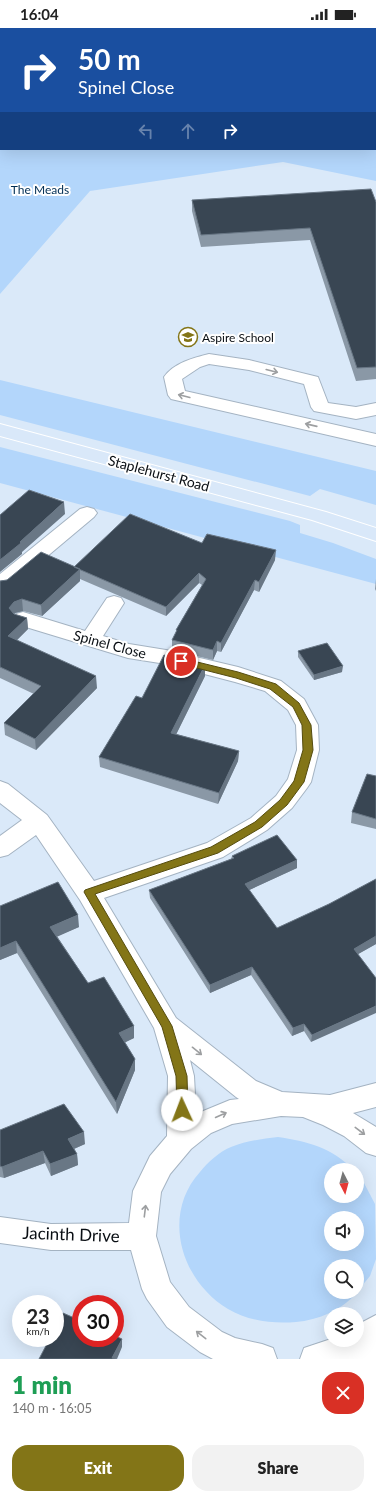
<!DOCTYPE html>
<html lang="en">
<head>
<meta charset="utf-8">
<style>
	:root { --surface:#fff; --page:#f2f2f2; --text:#222; --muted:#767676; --accent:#837517 }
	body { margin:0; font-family:Lato,sans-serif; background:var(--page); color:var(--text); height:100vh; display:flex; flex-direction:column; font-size:15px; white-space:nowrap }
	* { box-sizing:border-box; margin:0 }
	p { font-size:13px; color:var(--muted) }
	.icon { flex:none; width:22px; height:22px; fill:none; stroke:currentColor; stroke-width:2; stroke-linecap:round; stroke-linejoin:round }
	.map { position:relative; height:1331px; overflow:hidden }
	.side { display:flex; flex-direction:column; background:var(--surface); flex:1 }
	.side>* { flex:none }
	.hud { position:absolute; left:0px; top:0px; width:376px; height:122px; box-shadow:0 4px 16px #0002; background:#1a4fa0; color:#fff; overflow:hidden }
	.needle { width:26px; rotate:174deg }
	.tools { position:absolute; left:324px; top:1135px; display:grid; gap:8px }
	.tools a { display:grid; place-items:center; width:40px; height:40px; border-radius:50%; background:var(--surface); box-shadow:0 4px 16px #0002; font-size:20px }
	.speed { position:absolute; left:12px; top:1267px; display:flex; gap:8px; font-size:20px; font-weight:700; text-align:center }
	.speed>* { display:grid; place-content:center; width:52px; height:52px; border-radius:50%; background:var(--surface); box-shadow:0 4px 16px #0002; line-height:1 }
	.speed small { font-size:10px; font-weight:400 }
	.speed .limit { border:6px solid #d22; background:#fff; color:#111 }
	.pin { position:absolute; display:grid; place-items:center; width:34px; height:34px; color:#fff; margin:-17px; border:2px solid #fff; border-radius:50%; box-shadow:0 1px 4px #0007 }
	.me { position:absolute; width:44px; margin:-22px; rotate:358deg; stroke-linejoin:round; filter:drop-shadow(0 0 3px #0008) }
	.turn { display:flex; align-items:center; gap:14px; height:84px; padding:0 12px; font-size:18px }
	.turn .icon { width:52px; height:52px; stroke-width:2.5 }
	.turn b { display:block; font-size:28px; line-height:34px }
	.lanes { display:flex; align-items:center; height:38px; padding:0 12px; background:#0003; justify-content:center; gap:20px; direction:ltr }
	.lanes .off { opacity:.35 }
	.round { display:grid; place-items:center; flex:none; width:42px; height:42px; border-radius:16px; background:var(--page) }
	.headline { display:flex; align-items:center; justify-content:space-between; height:68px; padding:0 12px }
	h1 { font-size:24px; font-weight:800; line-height:30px; color:#1e9e55 }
	.cta { display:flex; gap:8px; margin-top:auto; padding:8px 12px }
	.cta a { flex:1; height:46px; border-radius:16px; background:var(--accent); color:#fff; font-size:16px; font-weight:800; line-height:46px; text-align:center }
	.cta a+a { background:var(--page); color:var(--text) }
	.status { display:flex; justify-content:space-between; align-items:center; height:28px; padding:0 20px; background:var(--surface); direction:ltr }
	.status svg { height:11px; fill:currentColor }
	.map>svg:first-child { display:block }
	.green { fill:#b3d6fb; fill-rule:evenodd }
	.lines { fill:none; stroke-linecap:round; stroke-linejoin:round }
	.minor-casing { stroke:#a4b3c2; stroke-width:2 }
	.major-casing { stroke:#fff; stroke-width:2 }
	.minor { fill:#fff; fill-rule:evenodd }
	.major { fill:#d9e8f9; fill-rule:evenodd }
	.wall { fill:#8a98a6 }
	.shaded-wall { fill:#697785 }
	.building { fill:#394653; stroke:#697785 }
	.oneway { stroke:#9d9fa1 }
	.route { fill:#837517; stroke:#554c0f }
	.labels { text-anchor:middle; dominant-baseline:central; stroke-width:4; stroke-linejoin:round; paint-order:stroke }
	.far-park-label { font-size:12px; fill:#012e54; stroke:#fff }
	.far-poi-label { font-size:12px; fill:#090e13; stroke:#fff; text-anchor:start }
	.street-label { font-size:14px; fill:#090e13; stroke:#fff }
	.near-street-label { font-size:17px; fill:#090e13; stroke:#fff }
</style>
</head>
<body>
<div class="status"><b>16:04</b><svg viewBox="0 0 49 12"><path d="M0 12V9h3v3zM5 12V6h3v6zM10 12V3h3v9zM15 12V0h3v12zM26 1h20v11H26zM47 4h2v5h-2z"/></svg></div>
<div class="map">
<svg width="376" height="1331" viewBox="0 0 376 1331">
	<rect width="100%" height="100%" fill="#dae9f9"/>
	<path class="green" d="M 0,0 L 359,1 L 1,1 L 1,121 L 375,121 L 376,5 L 376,153 L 283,134 L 90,163 L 0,266 Z
		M 0,352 L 376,443 L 376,477 L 320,461 L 310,468 L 0,387 Z
		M 0,419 L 290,493 L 300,497 L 300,505 L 333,515 L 376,531 L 376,556 L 0,455 Z
		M 278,1109 C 306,1113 334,1120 353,1142 L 331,1142 L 331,1168 L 357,1168 L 357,1147 L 364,1155 L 375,1176 L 376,1231 L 370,1248 L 357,1264 L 357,1238 L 331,1238 L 331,1264 L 357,1264 C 343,1282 318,1292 296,1294 C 273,1296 248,1293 228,1281 C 181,1253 161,1187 200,1144 C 208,1134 219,1124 231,1119 C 246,1113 261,1111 278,1109 ZM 331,1190 L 357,1190 L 357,1216 L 331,1216 Z"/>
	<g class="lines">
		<defs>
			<path id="minor" d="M 209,326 L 249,332 L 318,349 L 328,375 L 356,379 L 376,375 L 376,387 L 356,391 L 314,383 L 311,379 L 304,356 L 249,342 L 209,336 L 200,339 L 182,351 L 185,363 L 376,406 L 376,418 L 171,371 L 168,367 L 164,349 C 174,335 193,330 209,326 Z
				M 87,479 L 94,481 L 97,485 L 94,489 L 7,562 L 0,564 L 0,546 L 80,481 Z
				M 114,568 L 121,570 L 124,575 L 103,608 L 129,616 L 166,622 L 238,639 L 281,653 L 304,671 L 318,697 L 319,722 L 311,754 L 307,760 L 292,780 L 267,802 L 223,829 L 104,870 L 176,990 L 256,1053 L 282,1064 L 330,1067 L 376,1055 L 376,1079 L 353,1085 L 376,1099 L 376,1128 L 366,1125 L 344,1108 L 323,1097 L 303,1089 L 281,1088 L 232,1096 L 211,1105 L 191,1121 L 170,1146 L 161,1164 L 156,1208 L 170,1254 L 189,1279 L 222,1304 L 235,1310 L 262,1316 L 273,1320 L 277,1331 L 213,1331 L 200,1324 L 167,1299 L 147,1271 L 142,1261 L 131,1222 L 51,1222 L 0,1215 L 0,1189 L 51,1196 L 129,1195 L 133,1163 L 150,1128 L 167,1108 L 168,1048 L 154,1000 L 80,872 L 36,807 L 8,827 L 0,829 L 0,808 L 22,792 L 0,775 L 0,753 L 8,756 L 47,787 L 94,853 L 207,815 L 251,790 L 276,768 L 288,751 L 297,722 L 296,697 L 288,682 L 265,663 L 235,654 L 166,636 L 128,630 L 16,596 L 12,591 L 16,586 L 23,584 L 85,603 L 107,570 ZM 190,1032 L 236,1069 L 239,1071 L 230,1072 L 196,1086 L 194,1048 Z
				M 376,1287 L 376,1331 L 300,1331 L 304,1320 L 331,1311 L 357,1312 L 357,1297 Z"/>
			<path id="major" d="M 0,396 L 326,484 L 376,500 L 376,513 L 312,492 L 0,408 Z"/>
		</defs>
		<use href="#minor" class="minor-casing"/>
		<use href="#major" class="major-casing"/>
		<use href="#minor" class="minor"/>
		<use href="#major" class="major"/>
	</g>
	<path class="wall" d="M 192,172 L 376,174 L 376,351 L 356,353 L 310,212 L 201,219 L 192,183 Z
		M 202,515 L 275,532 L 259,564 L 254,562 L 221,624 L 217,623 L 213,632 L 172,622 L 172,612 L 176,606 L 176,602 L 202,557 L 199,555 L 166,588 L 80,551 L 80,553 L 42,588 L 23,583 L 15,585 L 14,586 L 27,590 L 28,601 L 17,612 L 97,660 L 36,722 L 5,707 L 4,695 L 34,666 L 0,650 L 0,553 L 74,539 Z
		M 376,551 L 376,563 L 375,561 Z
		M 298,623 L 342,644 L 314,652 L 298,629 Z
		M 205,648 L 176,706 L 239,723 L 238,733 L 218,776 L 100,739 L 99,729 L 142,670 Z
		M 376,748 L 376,801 L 351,795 L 352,784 Z
		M 232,828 L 297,832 L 297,840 L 249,862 L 277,900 L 329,876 L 376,851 L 376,916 L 358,926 L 311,1014 L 304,1003 L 292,1008 L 251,947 L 210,965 L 150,870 L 149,862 L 231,831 Z
		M 0,878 L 79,899 L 57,908 L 88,955 L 134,998 L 134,1010 L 125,1014 L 135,1031 L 135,1042 L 117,1086 L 17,925 L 0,932 Z
		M 0,1102 L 85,1116 L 74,1121 L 77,1126 L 78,1137 L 51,1148 L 45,1135 L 4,1150 L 0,1149 Z"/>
	<path class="shaded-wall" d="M 64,474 L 65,486 L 22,524 L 22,526 L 0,544 L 0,532 Z
		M 276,522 L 275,532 L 259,564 L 259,554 Z
		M 80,541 L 80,553 L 42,588 L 41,577 Z
		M 199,545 L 199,555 L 166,588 L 166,579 Z
		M 255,552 L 254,562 L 221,624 L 221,615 Z
		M 22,571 L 23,583 L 15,585 L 10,591 L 9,580 L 14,574 Z
		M 27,590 L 28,601 L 10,619 L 8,608 Z
		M 217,613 L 217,623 L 213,632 L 213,622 Z
		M 205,637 L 205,648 L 172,715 L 171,705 Z
		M 343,638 L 342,644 L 314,652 L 314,647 Z
		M 96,648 L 97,660 L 36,722 L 35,711 Z
		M 239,723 L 238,733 L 218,776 L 219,765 Z
		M 297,832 L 297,840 L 245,864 L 245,856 Z
		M 78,887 L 79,899 L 52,911 L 50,899 Z
		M 376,908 L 376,916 L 353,929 L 354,921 Z
		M 16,913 L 17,925 L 0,932 L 0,920 Z
		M 252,939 L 251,947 L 210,965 L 210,957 Z
		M 376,978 L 376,985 L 311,1014 L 312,1007 Z
		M 304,996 L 304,1003 L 292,1008 L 293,1000 Z
		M 134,998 L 134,1010 L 120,1017 L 119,1005 Z
		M 135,1031 L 135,1042 L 117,1086 L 116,1074 Z
		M 84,1104 L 85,1116 L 69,1123 L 68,1111 Z
		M 43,1123 L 45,1135 L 4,1150 L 2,1139 Z
		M 77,1126 L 78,1137 L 51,1148 L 50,1136 Z
		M 122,1311 L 122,1319 L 117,1331 L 112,1330 Z"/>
	<path class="building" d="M 371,161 L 376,174 L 376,339 L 357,340 L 310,200 L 201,207 L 192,172 Z
		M 29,462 L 64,474 L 20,514 L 21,515 L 0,532 L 0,487 Z
		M 130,486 L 202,515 L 207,506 L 276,522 L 259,554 L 255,552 L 221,615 L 217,613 L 213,622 L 172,612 L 177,602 L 176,602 L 206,551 L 199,545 L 166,579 L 74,539 Z
		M 41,524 L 80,541 L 41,577 L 22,571 L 14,574 L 9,580 L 14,586 L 27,590 L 8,608 L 96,648 L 35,711 L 4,695 L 41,658 L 0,639 L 0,553 L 7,552 Z
		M 327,615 L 343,638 L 314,647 L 298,623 Z
		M 164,627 L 205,637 L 171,705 L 239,723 L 219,765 L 99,729 L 136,668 L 142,670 Z
		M 367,746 L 376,748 L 376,791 L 352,784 Z
		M 277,807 L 297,832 L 245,856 L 277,900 L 329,876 L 376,851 L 376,908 L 354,921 L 376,950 L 376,978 L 312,1007 L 304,996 L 293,1000 L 252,939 L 210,957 L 149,862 L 234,830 L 232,828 Z
		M 58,854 L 78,887 L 50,899 L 88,955 L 104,949 L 134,998 L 119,1005 L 135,1031 L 116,1074 L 16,913 L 0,920 L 0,878 Z
		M 64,1076 L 84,1104 L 68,1111 L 77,1126 L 50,1136 L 43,1123 L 2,1139 L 0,1138 L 0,1102 Z
		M 63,1285 L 81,1293 L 81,1310 L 115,1310 L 115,1308 L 122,1311 L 112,1330 L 116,1331 L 39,1331 L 50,1310 L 55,1310 L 55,1300 Z"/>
	<defs><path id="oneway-shaft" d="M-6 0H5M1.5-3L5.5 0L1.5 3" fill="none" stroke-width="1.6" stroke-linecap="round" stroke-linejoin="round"/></defs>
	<g class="oneway">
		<use href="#oneway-shaft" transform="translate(272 343) rotate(14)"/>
		<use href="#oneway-shaft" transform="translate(184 368) rotate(-166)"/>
		<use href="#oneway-shaft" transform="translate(311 397) rotate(-167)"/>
		<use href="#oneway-shaft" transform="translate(197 1023) rotate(39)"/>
		<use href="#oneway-shaft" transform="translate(221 1087) rotate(-24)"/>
		<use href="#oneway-shaft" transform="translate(360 1103) rotate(37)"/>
		<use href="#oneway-shaft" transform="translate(145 1183) rotate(-83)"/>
		<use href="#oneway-shaft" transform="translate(201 1307) rotate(-142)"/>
	</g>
	<path class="route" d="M 177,630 L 181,630 L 238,644 L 276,656 L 299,675 L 311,697 L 313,722 L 304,754 L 287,777 L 262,799 L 218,825 L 95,866 L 172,998 L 187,1048 L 188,1082 L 186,1086 L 182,1087 L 178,1086 L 177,1082 L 176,1048 L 162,999 L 84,864 L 85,862 L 211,819 L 255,794 L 280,772 L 294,753 L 303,722 L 302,697 L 293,679 L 270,661 L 236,650 L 177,635 L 176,633 Z"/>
	<defs>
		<symbol id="school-ring" viewBox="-11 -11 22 22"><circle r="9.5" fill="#fff" stroke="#837517" stroke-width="1.5"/><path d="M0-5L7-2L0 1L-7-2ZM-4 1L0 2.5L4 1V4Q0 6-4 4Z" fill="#837517"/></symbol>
	</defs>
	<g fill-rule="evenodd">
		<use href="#school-ring" x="177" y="298" width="22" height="22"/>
	</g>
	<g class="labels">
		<g class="far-park-label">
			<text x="40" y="161">The Meads</text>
		</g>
		<g class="far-poi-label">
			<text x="202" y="309">Aspire School</text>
		</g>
		<g class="street-label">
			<text transform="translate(159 445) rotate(15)">Staplehurst Road</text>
			<text transform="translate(110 616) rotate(15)">Spinel Close</text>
		</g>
		<g class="near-street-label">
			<text transform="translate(71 1206) rotate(2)">Jacinth Drive</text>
		</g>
	</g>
</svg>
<div class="tools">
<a><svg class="needle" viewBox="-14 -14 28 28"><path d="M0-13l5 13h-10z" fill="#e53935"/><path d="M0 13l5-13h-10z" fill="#767676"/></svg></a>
<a><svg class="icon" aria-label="sound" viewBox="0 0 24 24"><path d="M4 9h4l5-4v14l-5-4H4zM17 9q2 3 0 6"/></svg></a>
<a><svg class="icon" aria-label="search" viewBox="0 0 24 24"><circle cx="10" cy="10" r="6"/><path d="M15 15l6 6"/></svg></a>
<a><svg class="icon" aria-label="layers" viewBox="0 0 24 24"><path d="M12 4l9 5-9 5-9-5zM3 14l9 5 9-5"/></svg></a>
</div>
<div class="speed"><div>23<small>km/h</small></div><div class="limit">30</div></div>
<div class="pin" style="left:181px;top:633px;background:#d93025"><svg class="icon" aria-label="arrive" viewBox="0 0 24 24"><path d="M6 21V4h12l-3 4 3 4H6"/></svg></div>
<svg class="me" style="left:182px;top:1082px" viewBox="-20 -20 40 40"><circle r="19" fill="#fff"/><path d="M0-13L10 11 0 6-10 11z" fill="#837517"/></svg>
<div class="hud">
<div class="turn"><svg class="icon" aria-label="right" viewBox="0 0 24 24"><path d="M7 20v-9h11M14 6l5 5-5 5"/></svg><div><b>50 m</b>Spinel Close</div></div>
<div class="lanes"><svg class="icon off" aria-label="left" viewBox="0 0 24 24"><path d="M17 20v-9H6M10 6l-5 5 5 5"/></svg><svg class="icon off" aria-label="ahead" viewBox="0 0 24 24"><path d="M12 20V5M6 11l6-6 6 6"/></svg><svg class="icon" aria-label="right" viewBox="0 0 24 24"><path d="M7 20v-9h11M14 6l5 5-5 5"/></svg></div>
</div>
</div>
<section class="side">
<div class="headline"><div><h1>1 min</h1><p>140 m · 16:05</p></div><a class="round" style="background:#d93025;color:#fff"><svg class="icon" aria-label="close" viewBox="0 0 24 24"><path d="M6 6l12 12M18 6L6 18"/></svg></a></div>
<div class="cta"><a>Exit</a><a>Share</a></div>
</section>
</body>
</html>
